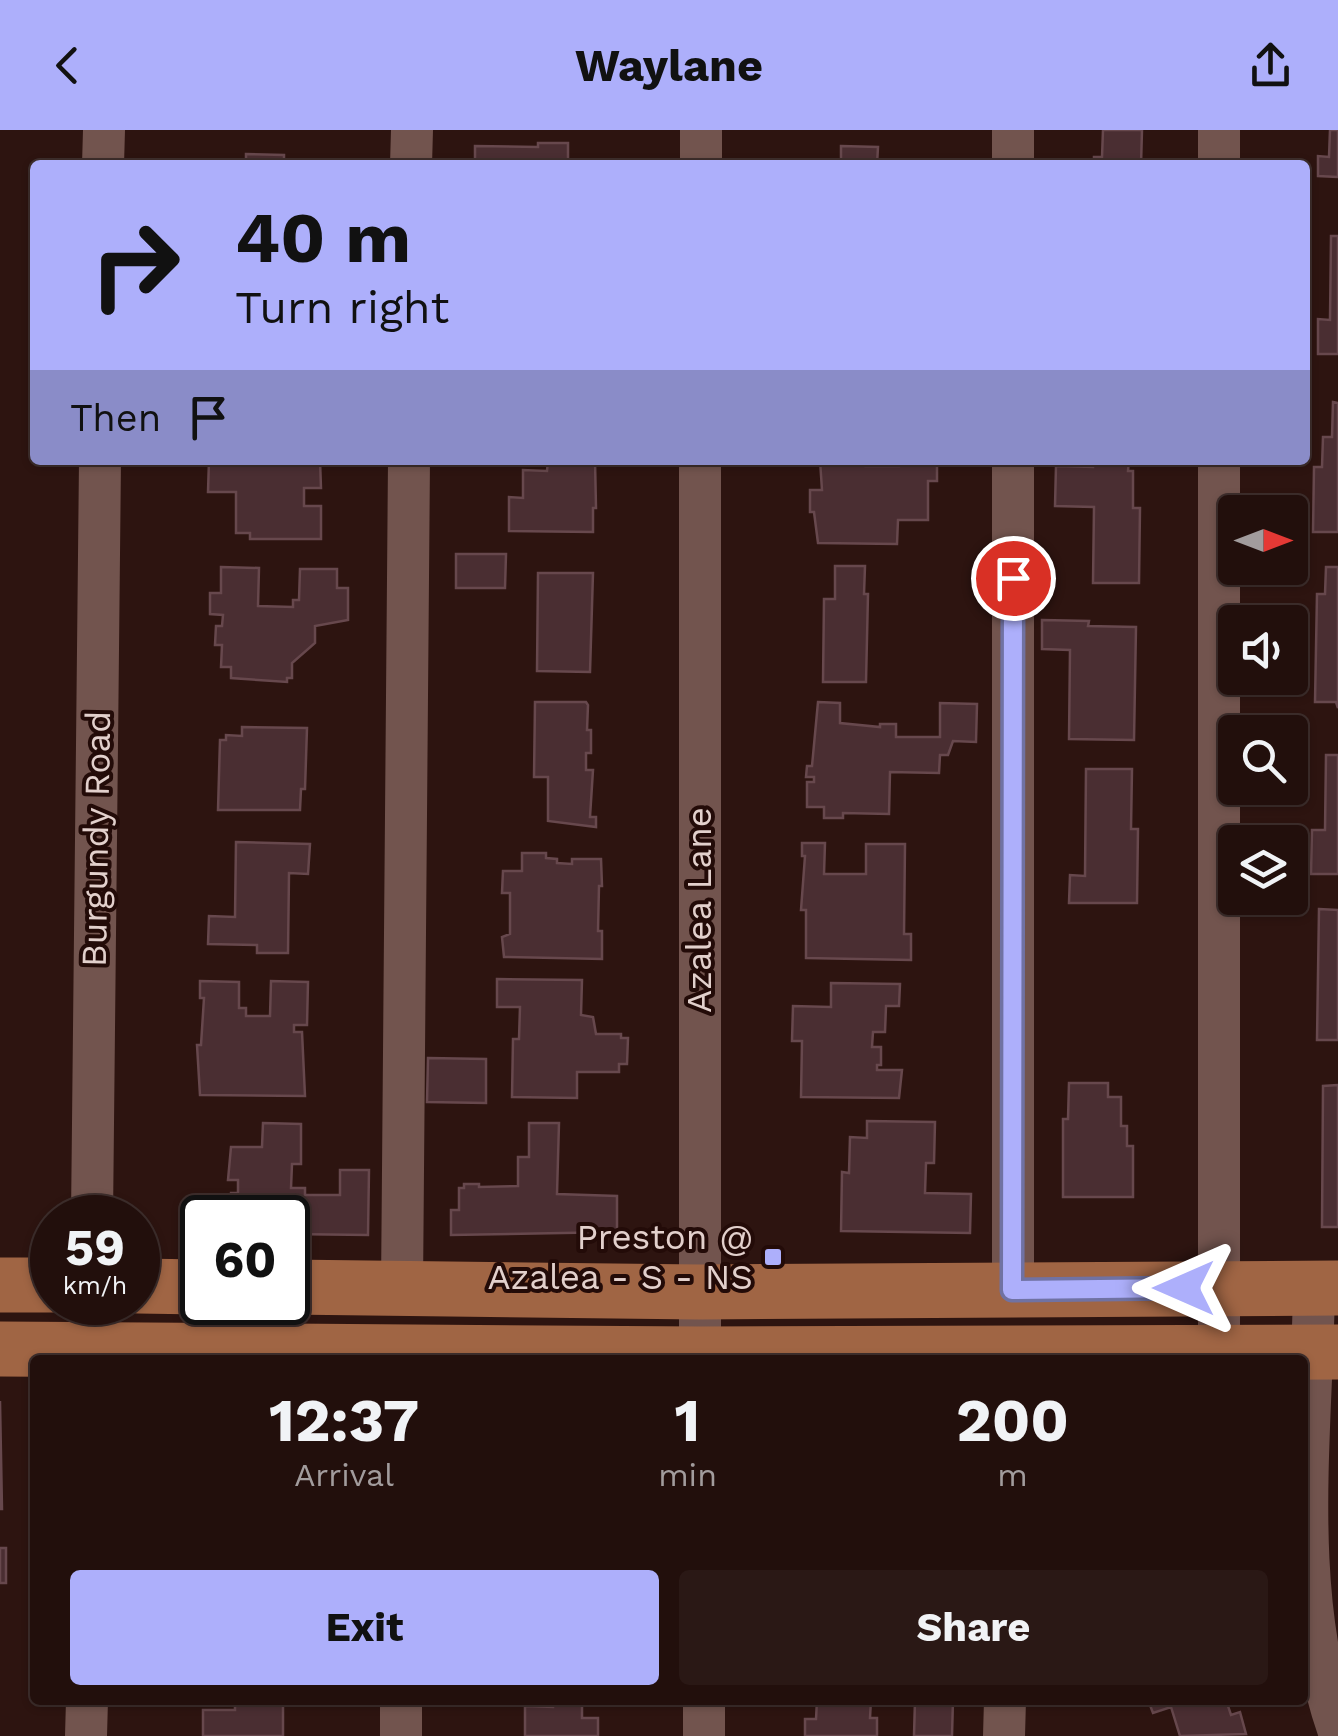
<!DOCTYPE html>
<html lang="en">
<head>
<meta charset="utf-8">
<style>
	:root { --surface:#220f0c; --page:#2a1815; --text:#f1f3f6; --muted:#a29c9d; --line:#3f2f2d; --accent:#adaffb }
	body { margin:0; font-family:"Work Sans",sans-serif; background:var(--page); color:var(--text); height:100vh; display:flex; flex-direction:column; font-size:38px; white-space:nowrap }
	* { box-sizing:border-box; margin:0 }
	p { font-size:32px; color:var(--muted) }
	.icon { flex:none; width:55px; height:55px; fill:none; stroke:currentColor; stroke-width:2; stroke-linecap:round; stroke-linejoin:round }
	.map { position:relative; flex:1; overflow:hidden }
	.drawer { position:absolute; left:30px; top:1225px; width:1278px; height:350px; display:flex; flex-direction:column; background:var(--surface); border-radius:10px; box-shadow:0 2px 8px #0004,0 0 0 2px var(--line) }
	.drawer>* { flex:none }
	.guide { position:absolute; left:30px; top:30px; width:1280px; height:305px; border-radius:10px; box-shadow:0 2px 8px #0004,0 0 0 2px var(--line); background:#adaffb; color:#111; overflow:hidden }
	.needle { width:65px; rotate:90deg }
	.controls { position:absolute; left:1218px; top:365px; display:grid; gap:20px }
	.controls a { display:grid; place-items:center; width:90px; height:90px; border-radius:10px; background:var(--surface); box-shadow:0 2px 8px #0004,0 0 0 2px var(--line); font-size:50px }
	.speed { position:absolute; left:30px; top:1065px; display:flex; gap:20px; font-size:50px; font-weight:700; text-align:center }
	.speed>* { display:grid; place-content:center; width:130px; height:130px; border-radius:50%; background:var(--surface); box-shadow:0 2px 8px #0004,0 0 0 2px var(--line); line-height:1 }
	.speed small { font-size:25px; font-weight:400 }
	.speed .limit { border:5px solid #111; border-radius:15px; background:#fff; color:#111 }
	.pin { position:absolute; display:grid; place-items:center; width:85px; height:85px; color:#fff; margin:-42px; border:5px solid #fff; border-radius:50%; box-shadow:0 2px 10px #0007 }
	.me { position:absolute; width:110px; margin:-55px; rotate:270deg; stroke-linejoin:round; filter:drop-shadow(0 0 8px #0008) }
	.turn { display:flex; align-items:center; gap:35px; height:210px; padding:0 40px; font-size:45px }
	.turn .icon { width:130px; height:130px; stroke-width:2.5 }
	.turn b { display:block; font-size:70px; line-height:85px }
	.then { display:flex; align-items:center; height:95px; padding:0 40px; background:#0003; gap:20px; font-size:38px }
	.eta { display:flex; justify-content:space-evenly; align-items:center; height:170px; text-align:center }
	.eta b { font-size:60px; font-weight:700; line-height:70px }
	.action { display:flex; gap:20px; margin-top:auto; padding:20px 40px }
	.action a { flex:1; height:115px; border-radius:10px; background:var(--accent); color:#111; font-size:40px; font-weight:700; line-height:115px; text-align:center }
	.action a+a { background:var(--page); color:var(--text) }
	header { display:flex; justify-content:space-between; align-items:center; height:130px; padding:0 40px; background:var(--accent); color:#111; font-size:45px; font-weight:700 }
	.map>svg:first-child { display:block }
	.building { fill:#4a2e32; stroke:#67484d; stroke-width:2.5 }
	.lines { fill:none; stroke-linecap:round; stroke-linejoin:round }
	.minor { stroke:#72544e; stroke-width:42 }
	.major { stroke:#a06544; stroke-width:55 }
	.route-casing { stroke:#7072a3; stroke-width:25 }
	.route { stroke:#adaffb; stroke-width:18 }
	.poi-dot { fill:#adaffb; stroke:#230b08; stroke-width:4 }
	.labels { text-anchor:middle; dominant-baseline:central; stroke-width:8; stroke-linejoin:round; paint-order:stroke }
	.street-label { font-size:35px; fill:#e2d0cc; stroke:#230b08 }
	.poi-label { font-size:35px; fill:#e2d0cc; stroke:#230b08; text-anchor:end }
</style>
</head>
<body>
<header><svg class="icon" aria-label="back" viewBox="0 0 24 24"><path d="M15 5l-7 7 7 7"/></svg>Waylane<svg class="icon" aria-label="share" viewBox="0 0 24 24"><path d="M12 15V3M7 8l5-5 5 5M5 13v7h14v-7"/></svg></header>
<div class="map">
<svg width="1338" height="1606" viewBox="0 0 1338 1606">
	<rect width="100%" height="100%" fill="#2d1410"/>
	<path class="building" d="M 1103,0 L 1142,0 L 1141,35 L 1094,35 L 1094,27 L 1102,27 Z
		M 1330,0 L 1338,0 L 1338,47 L 1318,46 L 1318,26 L 1329,27 Z
		M 538,13 L 568,13 L 568,32 L 604,35 L 475,35 L 475,16 L 538,17 Z
		M 841,16 L 878,17 L 877,35 L 841,35 Z
		M 246,24 L 284,25 L 284,35 L 246,35 Z
		M 1331,106 L 1338,106 L 1338,224 L 1318,224 L 1318,189 L 1330,190 Z
		M 1333,272 L 1338,273 L 1338,402 L 1313,402 L 1314,337 L 1322,337 L 1323,307 L 1332,307 Z
		M 209,330 L 320,330 L 321,358 L 304,358 L 304,376 L 321,376 L 321,409 L 250,409 L 250,403 L 236,403 L 236,362 L 208,362 Z
		M 548,330 L 595,330 L 596,378 L 593,378 L 593,402 L 509,401 L 509,367 L 523,368 L 523,340 L 547,341 Z
		M 820,330 L 859,330 L 865,336 L 899,336 L 899,330 L 937,330 L 937,351 L 928,351 L 928,390 L 898,390 L 897,414 L 818,413 L 814,382 L 810,382 L 810,360 L 822,360 Z
		M 1093,330 L 1129,330 L 1128,341 L 1133,341 L 1133,378 L 1140,378 L 1139,453 L 1093,453 L 1094,377 L 1055,376 L 1056,336 L 1093,337 Z
		M 456,424 L 506,424 L 505,458 L 456,458 Z
		M 835,436 L 865,436 L 864,464 L 868,464 L 866,552 L 823,552 L 824,469 L 835,469 Z
		M 221,437 L 259,438 L 258,476 L 293,477 L 293,470 L 299,470 L 300,439 L 337,439 L 337,458 L 348,458 L 348,490 L 315,496 L 315,513 L 292,533 L 292,548 L 287,548 L 287,552 L 231,548 L 231,537 L 221,537 L 222,515 L 215,515 L 216,496 L 222,496 L 223,485 L 210,484 L 210,463 L 221,463 Z
		M 1326,437 L 1338,437 L 1338,578 L 1336,572 L 1315,572 L 1317,464 L 1325,464 Z
		M 538,443 L 593,443 L 590,542 L 537,541 Z
		M 1042,490 L 1089,491 L 1088,496 L 1136,497 L 1134,610 L 1069,609 L 1070,520 L 1042,519 Z
		M 535,572 L 586,572 L 588,575 L 587,600 L 591,600 L 591,623 L 586,623 L 586,640 L 593,640 L 590,687 L 596,687 L 596,697 L 548,691 L 548,647 L 534,647 Z
		M 818,572 L 840,573 L 840,593 L 880,597 L 880,594 L 896,594 L 896,607 L 940,607 L 940,573 L 977,574 L 976,612 L 953,611 L 948,625 L 940,625 L 939,643 L 890,642 L 889,684 L 843,683 L 843,688 L 824,688 L 824,677 L 807,677 L 807,652 L 814,652 L 814,647 L 806,647 L 807,636 L 812,636 Z
		M 242,597 L 307,598 L 305,659 L 301,659 L 300,680 L 218,680 L 220,610 L 226,610 L 226,605 L 242,606 Z
		M 1326,625 L 1338,625 L 1338,744 L 1311,744 L 1312,700 L 1325,700 Z
		M 1086,639 L 1132,639 L 1131,699 L 1138,699 L 1137,773 L 1069,773 L 1070,745 L 1085,746 Z
		M 236,712 L 310,714 L 308,744 L 289,743 L 288,823 L 257,823 L 257,815 L 208,814 L 209,786 L 235,787 Z
		M 802,713 L 825,713 L 824,744 L 866,744 L 866,714 L 905,714 L 904,804 L 911,804 L 911,830 L 806,828 L 806,780 L 801,780 L 805,726 L 802,726 Z
		M 522,723 L 546,723 L 546,728 L 557,729 L 557,733 L 572,734 L 572,729 L 601,729 L 602,756 L 599,756 L 598,801 L 602,801 L 602,829 L 504,827 L 502,807 L 510,804 L 510,763 L 502,763 L 503,741 L 522,741 Z
		M 1319,779 L 1338,780 L 1338,910 L 1317,910 Z
		M 497,849 L 582,850 L 581,885 L 593,887 L 596,904 L 621,904 L 621,908 L 628,908 L 627,934 L 619,934 L 619,942 L 577,942 L 577,968 L 512,967 L 513,909 L 519,909 L 520,877 L 497,877 Z
		M 200,851 L 239,852 L 239,878 L 246,878 L 246,886 L 270,886 L 271,851 L 308,852 L 307,895 L 294,895 L 294,902 L 302,902 L 305,966 L 200,965 L 197,915 L 201,915 L 204,868 L 200,868 Z
		M 831,853 L 900,854 L 899,876 L 886,876 L 885,902 L 873,902 L 872,917 L 881,917 L 881,935 L 877,935 L 877,940 L 902,940 L 899,968 L 801,967 L 802,911 L 792,911 L 793,876 L 831,877 Z
		M 428,928 L 486,929 L 486,973 L 427,972 Z
		M 1069,953 L 1108,953 L 1108,967 L 1121,967 L 1121,996 L 1127,996 L 1127,1016 L 1133,1016 L 1133,1067 L 1063,1067 L 1063,989 L 1068,989 Z
		M 1338,955 L 1338,1097 L 1322,1097 L 1323,956 Z
		M 867,991 L 935,992 L 934,1033 L 926,1033 L 925,1063 L 971,1064 L 970,1103 L 841,1101 L 842,1042 L 849,1043 L 850,1007 L 867,1008 Z
		M 263,993 L 301,994 L 301,1034 L 292,1034 L 291,1058 L 305,1058 L 305,1065 L 340,1065 L 340,1040 L 369,1040 L 368,1105 L 288,1104 L 288,1088 L 230,1088 L 231,1063 L 238,1063 L 238,1050 L 228,1050 L 231,1017 L 262,1017 Z
		M 529,993 L 559,993 L 557,1064 L 617,1066 L 617,1102 L 451,1105 L 451,1080 L 459,1080 L 459,1058 L 464,1058 L 464,1054 L 479,1054 L 479,1057 L 518,1056 L 518,1027 L 529,1027 Z
		M 0,1271 L 2,1379 L 0,1379 Z
		M 0,1418 L 6,1418 L 6,1453 L 0,1453 Z
		M 235,1570 L 283,1570 L 283,1606 L 203,1606 L 203,1580 L 235,1580 Z
		M 553,1570 L 582,1570 L 582,1588 L 598,1588 L 598,1606 L 525,1606 L 525,1576 L 553,1577 Z
		M 817,1570 L 871,1570 L 870,1588 L 877,1588 L 877,1606 L 805,1606 L 805,1589 L 816,1589 Z
		M 915,1570 L 953,1570 L 952,1606 L 914,1606 Z
		M 1148,1570 L 1226,1570 L 1231,1585 L 1240,1582 L 1246,1604 L 1180,1606 L 1171,1577 L 1153,1583 Z"/>
	<g class="lines">
		<path class="minor" d="M 103,35 L 104,0
			M 411,35 L 412,0
			M 701,35 L 701,0
			M 1013,35 L 1013,0
			M 1219,35 L 1219,0
			M 700,330 L 700,1230
			M 92,1088 L 100,330
			M 1314,1158 C 1312,1302 1290,1460 1338,1599
			M 402,1159 L 409,330
			M 1013,1160 L 1013,330
			M 1219,1221 L 1219,330
			M 90,1230 L 91,1172
			M 704,1570 L 704,1606
			M 86,1606 L 87,1570
			M 401,1606 L 401,1570
			M 1004,1606 L 1005,1570"/>
		<path class="major" d="M 0,1155 L 52,1155
			M 138,1156 L 202,1157
			M 288,1157 L 699,1162 L 1338,1158
			M 0,1219 L 700,1224 L 1338,1222"/>
	</g>
	<g class="lines">
		<defs>
			<path id="route" d="M 1013,448 L 1012,1160 L 1184,1158"/>
		</defs>
		<use href="#route" class="route-casing"/>
		<use href="#route" class="route"/>
	</g>
	<rect class="poi-dot" x="763" y="1117" width="20" height="20" rx="5"/>
	<g class="labels">
		<g class="street-label">
			<text transform="translate(96 709) rotate(-89)">Burgundy Road</text>
			<text transform="translate(699 780) rotate(-90)">Azalea Lane</text>
		</g>
		<g class="poi-label">
			<text x="753" y="1107">Preston @<tspan x="753" dy="40">Azalea - S - NS</tspan></text>
		</g>
	</g>
</svg>
<div class="controls">
<a><svg class="needle" viewBox="-14 -14 28 28"><path d="M0-13l5 13h-10z" fill="#e53935"/><path d="M0 13l5-13h-10z" fill="#a29c9d"/></svg></a>
<a><svg class="icon" aria-label="sound" viewBox="0 0 24 24"><path d="M4 9h4l5-4v14l-5-4H4zM17 9q2 3 0 6"/></svg></a>
<a><svg class="icon" aria-label="search" viewBox="0 0 24 24"><circle cx="10" cy="10" r="6"/><path d="M15 15l6 6"/></svg></a>
<a><svg class="icon" aria-label="layers" viewBox="0 0 24 24"><path d="M12 4l9 5-9 5-9-5zM3 14l9 5 9-5"/></svg></a>
</div>
<div class="speed"><div>59<small>km/h</small></div><div class="limit">60</div></div>
<div class="pin" style="left:1013px;top:448px;background:#d93025"><svg class="icon" aria-label="arrive" viewBox="0 0 24 24"><path d="M6 21V4h12l-3 4 3 4H6"/></svg></div>
<svg class="me" style="left:1184px;top:1158px" viewBox="-20 -20 40 40"><path d="M0-17L14 15 0 8-14 15z" fill="#adaffb" stroke="#fff" stroke-width="4"/></svg>
<div class="guide">
<div class="turn"><svg class="icon" aria-label="right" viewBox="0 0 24 24"><path d="M7 20v-9h11M14 6l5 5-5 5"/></svg><div><b>40 m</b>Turn right</div></div>
<div class="then">Then<svg class="icon" aria-label="arrive" viewBox="0 0 24 24"><path d="M6 21V4h12l-3 4 3 4H6"/></svg></div>
</div>
<section class="drawer">
<div class="eta">
<div><b>12:37</b><p>Arrival</p></div>
<div><b>1</b><p>min</p></div>
<div><b>200</b><p>m</p></div>
</div>
<div class="action"><a>Exit</a><a>Share</a></div>
</section>
</div>
</body>
</html>
